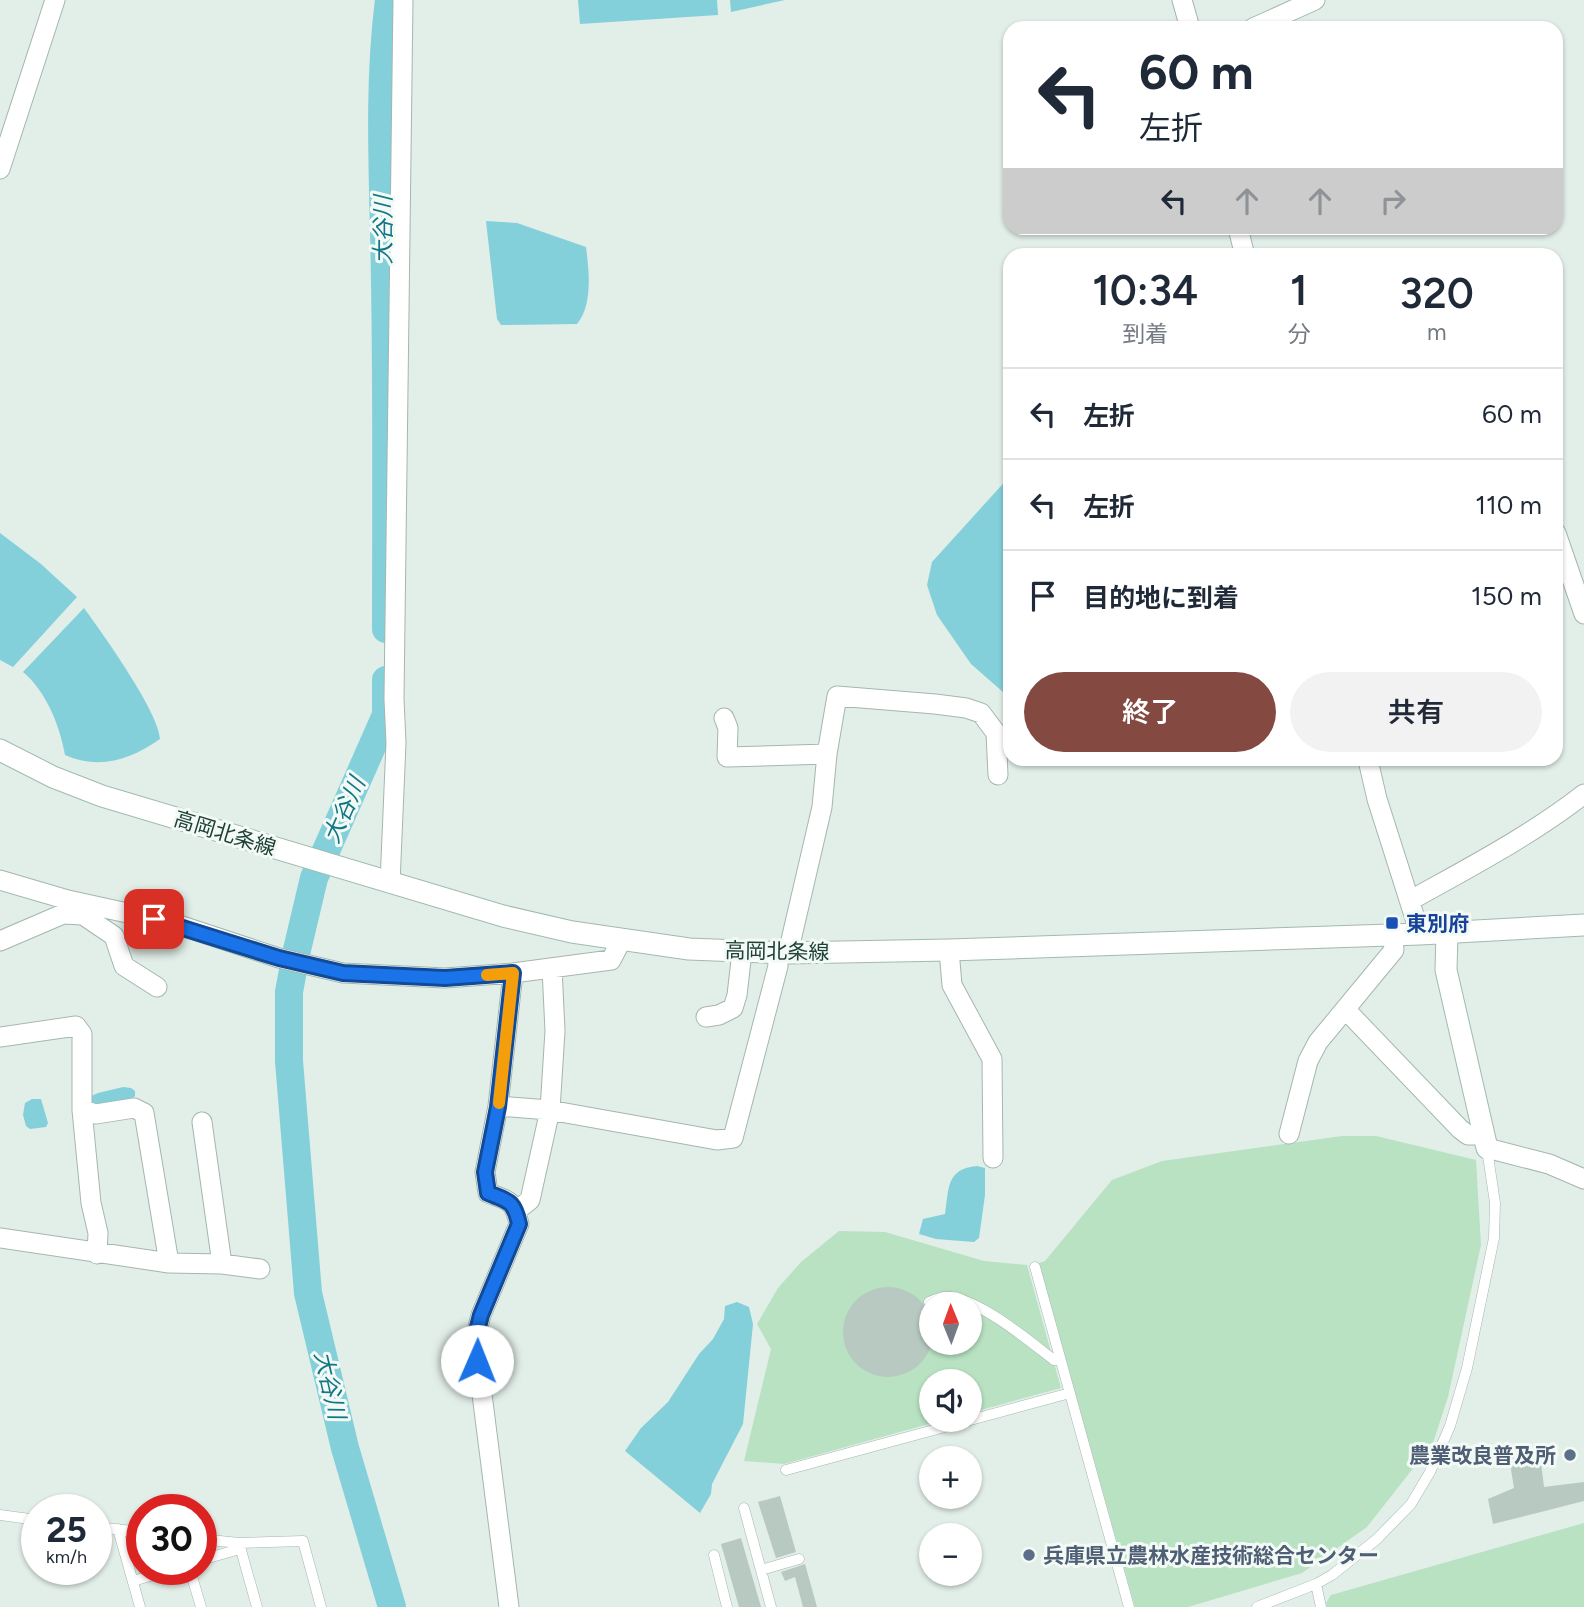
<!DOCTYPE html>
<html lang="ja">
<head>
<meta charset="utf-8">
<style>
	:root { --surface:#fff; --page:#f2f2f3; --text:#1f2937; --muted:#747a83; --line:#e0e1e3; --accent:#844a42 }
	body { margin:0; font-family:Figtree,"Noto Sans JP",sans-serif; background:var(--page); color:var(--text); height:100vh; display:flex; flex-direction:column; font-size:26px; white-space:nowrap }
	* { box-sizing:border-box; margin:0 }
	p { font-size:23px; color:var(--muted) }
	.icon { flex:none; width:38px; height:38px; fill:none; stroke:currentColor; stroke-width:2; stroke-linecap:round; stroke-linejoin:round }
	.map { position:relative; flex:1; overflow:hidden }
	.side { position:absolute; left:1003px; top:248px; width:560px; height:518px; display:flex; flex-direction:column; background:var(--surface); border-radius:21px; box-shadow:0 2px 5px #0004 }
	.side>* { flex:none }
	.top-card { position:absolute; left:1003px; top:21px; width:560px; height:214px; border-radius:21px; box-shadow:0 2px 5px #0004; background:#fff; color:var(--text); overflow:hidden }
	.needle { width:46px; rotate:359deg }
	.buttons { position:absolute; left:919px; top:1292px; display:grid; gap:14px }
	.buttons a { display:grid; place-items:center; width:63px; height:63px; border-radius:50%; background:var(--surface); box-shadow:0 2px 5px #0004; font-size:35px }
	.speed { position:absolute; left:21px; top:1494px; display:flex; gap:14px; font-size:35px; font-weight:700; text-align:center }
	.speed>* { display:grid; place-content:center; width:91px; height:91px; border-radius:50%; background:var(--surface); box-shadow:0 2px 5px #0004; line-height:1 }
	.speed small { font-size:18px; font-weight:400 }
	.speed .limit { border:10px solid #d22; background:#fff; color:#111 }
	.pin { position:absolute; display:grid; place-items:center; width:60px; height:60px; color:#fff; margin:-30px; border-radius:14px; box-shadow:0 4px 10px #0006 }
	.me { position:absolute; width:77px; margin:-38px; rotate:1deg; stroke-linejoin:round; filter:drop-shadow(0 0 5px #0008) }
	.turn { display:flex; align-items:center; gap:24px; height:147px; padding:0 21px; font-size:32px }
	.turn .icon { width:91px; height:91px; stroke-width:2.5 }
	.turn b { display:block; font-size:49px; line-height:60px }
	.lanes { display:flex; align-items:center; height:66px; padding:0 21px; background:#0003; justify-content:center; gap:35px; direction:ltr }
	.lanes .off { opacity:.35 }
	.eta { display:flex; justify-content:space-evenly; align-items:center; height:119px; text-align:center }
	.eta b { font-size:42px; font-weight:600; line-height:49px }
	.primary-button { display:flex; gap:14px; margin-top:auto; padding:14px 21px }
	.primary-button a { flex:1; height:80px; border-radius:42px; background:var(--accent); color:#fff; font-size:28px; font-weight:600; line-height:80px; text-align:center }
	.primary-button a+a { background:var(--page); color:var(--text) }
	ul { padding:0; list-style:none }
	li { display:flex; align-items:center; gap:21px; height:91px; padding:0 21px; border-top:2px solid var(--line) }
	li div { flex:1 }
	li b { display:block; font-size:26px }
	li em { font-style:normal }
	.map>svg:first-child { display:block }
	.green { fill:#b8e2c2; fill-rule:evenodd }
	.water { fill:#83d0da }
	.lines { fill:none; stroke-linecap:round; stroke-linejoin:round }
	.river { stroke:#83d0da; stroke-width:28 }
	.building { fill:#b7c9c1 }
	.lane-casing { stroke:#a4b7af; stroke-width:11 }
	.street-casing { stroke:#a4b7af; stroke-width:21 }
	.secondary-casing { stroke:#9fbbb0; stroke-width:23 }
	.lane { stroke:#fff; stroke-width:10 }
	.street { stroke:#fff; stroke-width:19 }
	.secondary { stroke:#fff; stroke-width:21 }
	.route-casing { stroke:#114b97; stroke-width:18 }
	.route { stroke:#1a73e8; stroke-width:12 }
	.slow { stroke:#f59e0b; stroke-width:12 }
	.transit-dot { fill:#1a4fb4; stroke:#f3faf6; stroke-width:2.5 }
	.service-dot { fill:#5c6f8a; stroke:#f3faf6; stroke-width:2.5 }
	.labels { text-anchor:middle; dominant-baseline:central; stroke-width:6; stroke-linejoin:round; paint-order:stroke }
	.street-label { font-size:21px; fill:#1f4137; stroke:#f3faf6 }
	.transit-label { font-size:21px; font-weight:bold; fill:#164399; stroke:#f3faf6; text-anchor:start }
	.service-label { font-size:21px; font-weight:bold; fill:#4e5e75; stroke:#f3faf6; text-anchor:end }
	.water-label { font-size:23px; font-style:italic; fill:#127685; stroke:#f3faf6 }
</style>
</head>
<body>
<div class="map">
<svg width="1584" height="1607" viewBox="0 0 1584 1607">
	<rect width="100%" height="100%" fill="#e2eee8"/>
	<path class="green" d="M 1342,1136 L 1376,1136 L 1476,1160 L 1481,1245 L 1448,1397 L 1433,1443 L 1367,1527 L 1302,1573 L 1188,1607 L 1135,1607 L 1039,1263 L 1045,1261 L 1112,1180 L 1162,1161 Z
		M 839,1231 L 885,1232 L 984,1261 L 1027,1265 L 1061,1388 L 970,1413 L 970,1381 L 931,1381 L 931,1419 L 947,1419 L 784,1464 L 744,1461 L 771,1349 L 757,1324 L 778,1288 L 801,1262 ZM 931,1304 L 970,1304 L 970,1342 L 931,1342 Z
		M 1584,1523 L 1584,1607 L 1327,1607 L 1326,1603 L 1331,1595 Z"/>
	<path class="water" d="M 578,0 L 717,0 L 718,15 L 580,24 Z
		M 730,0 L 785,0 L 731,12 Z
		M 486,221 L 517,223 L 586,247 C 589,270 593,305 577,324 L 501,325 L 497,319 Z
		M 1010,476 L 1010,682 L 1003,692 L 971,664 L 937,615 L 927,585 L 932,562 Z
		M 0,533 L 41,564 L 77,597 L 13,667 L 0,660 Z
		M 84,608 C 102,633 159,712 160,739 C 130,760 100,770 65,755 C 60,726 46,691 23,672 Z
		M 123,1087 L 131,1088 L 135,1091 L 135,1096 L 130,1101 L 91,1106 L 89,1097 L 98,1093 Z
		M 32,1099 L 41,1099 L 48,1123 L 46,1127 L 30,1129 L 26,1126 L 23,1115 L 25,1103 Z
		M 977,1166 L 985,1168 L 985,1195 L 979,1238 L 974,1242 L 936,1239 L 919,1234 L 923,1219 L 945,1214 C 949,1188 946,1169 977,1166 Z
		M 737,1302 L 749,1307 L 753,1324 L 743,1424 L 712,1484 L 711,1494 L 700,1513 L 625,1451 L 641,1428 L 668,1402 L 699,1354 L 713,1339 L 724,1319 L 725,1306 Z"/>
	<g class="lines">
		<path class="river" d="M 386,629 C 386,514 387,398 385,282 C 384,189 377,93 389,0
			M 386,680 L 386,715 L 314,878 L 296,954 L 289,992 L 289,1061 L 308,1293 L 345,1448 L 392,1607"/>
	</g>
	<path class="building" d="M843 1332a45 45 0 1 1 90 0a45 45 0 1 1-90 0Z
		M 1539,1447 L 1544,1487 L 1584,1482 L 1584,1501 L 1493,1524 L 1488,1499 L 1514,1488 L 1509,1457 Z
		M 780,1496 L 796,1552 L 776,1558 L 758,1502 Z
		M 741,1538 L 761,1607 L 739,1607 L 721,1544 Z
		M 805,1564 L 817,1607 L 803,1607 L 795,1577 L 785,1581 L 781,1572 Z"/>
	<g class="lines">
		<defs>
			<path id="lane" d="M 1035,1267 L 1129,1607
				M 929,1302 C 936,1299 943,1296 950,1297 C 983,1302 1028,1340 1054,1360 L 1060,1360
				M 786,1470 L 1070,1393
				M 744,1508 L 771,1607
				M 0,1515 L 37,1520
				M 96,1527 L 142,1532
				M 118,1529 L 140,1607
				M 201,1539 L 239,1543 L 303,1541 L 321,1607
				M 239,1543 L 257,1607
				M 714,1555 L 727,1607
				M 201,1560 L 240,1549
				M 190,1570 L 201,1607
				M 761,1570 L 799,1559
				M 133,1581 L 170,1570
				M 1316,1584 L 1321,1607
				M 1257,1607 L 1316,1584 L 1332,1575 L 1377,1539 L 1411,1504 L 1430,1472 L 1450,1426 L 1467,1368 L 1494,1238 L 1495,1203 L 1487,1149"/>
			<path id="street" d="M 1182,0 L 1190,28
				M 1253,28 L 1315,0
				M 0,169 L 55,0
				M 1238,228 L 1245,256
				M 1556,533 L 1584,614
				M 724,718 L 728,728 L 727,757 L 827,754
				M 1368,760 L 1377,799 L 1420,934
				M 0,880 L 68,900 L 173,923 L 279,958 L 343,973 L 445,978 L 513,973 L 611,960 L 621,941
				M 390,883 L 396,743 L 394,699 L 403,0
				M 1411,900 C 1470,867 1530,836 1584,794
				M 63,914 L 83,915 L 114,936 L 124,966 L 157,987
				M 0,941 L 63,914 L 67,904
				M 949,950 L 952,985 L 992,1059 L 993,1158
				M 788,953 L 822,807 L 827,754 L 837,696 L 935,704 L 966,708 L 981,713 L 996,733 L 998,775
				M 1345,1009 L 1460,1129 L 1468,1135 L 1483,1135
				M 706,1017 L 719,1015 L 733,1008 L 737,995 L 742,952
				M 0,1037 L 76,1026 L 82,1034 L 82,1110 L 91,1203 L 98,1233 L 97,1254
				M 498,1106 L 549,1110 L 717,1140 L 733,1138 L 778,966 L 777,953
				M 82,1110 L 96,1114 L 134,1108 L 144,1113 L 169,1263
				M 202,1122 L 222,1264
				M 1289,1134 L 1308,1061 L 1318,1042 L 1394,950 L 1393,935
				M 1487,1148 L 1549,1164 L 1584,1179
				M 516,1211 L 530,1200 L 550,1110 L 555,1031 L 552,968
				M 0,1238 L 169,1263 L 222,1264 L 260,1269
				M 509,1607 L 475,1339 L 481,1315 L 519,1224 C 514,1200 509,1201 488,1193 L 485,1172 L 498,1106 L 513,973"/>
			<path id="secondary" d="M 0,750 L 53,777 L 102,796 L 503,916 L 572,932 L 689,949 L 788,953 L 949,950 L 1420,934 L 1584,925
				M 1447,933 L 1446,970 L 1487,1148"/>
		</defs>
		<use href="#lane" class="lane-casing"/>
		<use href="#street" class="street-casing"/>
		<use href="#secondary" class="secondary-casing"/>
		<use href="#lane" class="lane"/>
		<use href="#street" class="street"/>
		<use href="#secondary" class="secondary"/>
	</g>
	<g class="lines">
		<defs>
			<path id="route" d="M 154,919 L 279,958 L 343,973 L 445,978 L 513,973 L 498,1107 L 485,1172 L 488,1193 C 508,1201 514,1200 519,1224 L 481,1315 L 475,1339 L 477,1361"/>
		</defs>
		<use href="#route" class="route-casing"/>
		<use href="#route" class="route"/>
		<path class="slow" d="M 487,975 L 513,973 L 499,1103"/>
	</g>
	<rect class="transit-dot" x="1385" y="916" width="14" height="14" rx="3.5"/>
	<g class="service-dot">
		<circle cx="1570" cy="1455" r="7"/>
		<circle cx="1029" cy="1555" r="7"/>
	</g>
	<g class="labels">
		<g class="street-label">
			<text transform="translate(225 833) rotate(17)">高岡北条線</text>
			<text transform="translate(777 951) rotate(1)">高岡北条線</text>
		</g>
		<g class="transit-label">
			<text x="1406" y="923">東別府</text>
		</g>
		<g class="service-label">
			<text x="1556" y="1455">農業改良普及所</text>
			<text x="1043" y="1555" text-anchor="start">兵庫県立農林水産技術総合センター</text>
		</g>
		<g class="water-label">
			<text transform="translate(383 230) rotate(-90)">大谷川</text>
			<text transform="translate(344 810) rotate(-66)">大谷川</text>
			<text transform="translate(330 1385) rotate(77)">大谷川</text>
		</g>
	</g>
</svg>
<div class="buttons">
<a><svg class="needle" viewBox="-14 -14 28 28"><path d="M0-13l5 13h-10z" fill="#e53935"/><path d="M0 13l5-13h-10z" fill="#747a83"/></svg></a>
<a><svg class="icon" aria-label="sound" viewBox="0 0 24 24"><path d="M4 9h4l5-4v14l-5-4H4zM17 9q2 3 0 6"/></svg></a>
<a>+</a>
<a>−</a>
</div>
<div class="speed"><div>25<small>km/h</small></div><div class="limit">30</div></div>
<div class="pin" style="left:154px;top:919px;background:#d93025"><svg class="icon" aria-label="arrive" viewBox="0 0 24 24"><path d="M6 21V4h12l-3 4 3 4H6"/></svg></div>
<svg class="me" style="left:477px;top:1361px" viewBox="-20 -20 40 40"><circle r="19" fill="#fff"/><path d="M0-13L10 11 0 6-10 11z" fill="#1a73e8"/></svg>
<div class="top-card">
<div class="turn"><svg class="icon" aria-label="left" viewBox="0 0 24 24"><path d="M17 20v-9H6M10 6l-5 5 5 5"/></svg><div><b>60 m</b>左折</div></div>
<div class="lanes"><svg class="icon" aria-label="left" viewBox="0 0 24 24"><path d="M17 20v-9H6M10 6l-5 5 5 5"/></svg><svg class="icon off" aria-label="ahead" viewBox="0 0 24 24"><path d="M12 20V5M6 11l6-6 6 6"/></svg><svg class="icon off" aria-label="ahead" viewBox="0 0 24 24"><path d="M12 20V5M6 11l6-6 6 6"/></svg><svg class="icon off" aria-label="right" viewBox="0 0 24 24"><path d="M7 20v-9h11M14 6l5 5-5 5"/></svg></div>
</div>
<section class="side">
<div class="eta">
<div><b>10:34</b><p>到着</p></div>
<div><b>1</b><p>分</p></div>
<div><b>320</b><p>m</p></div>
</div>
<ul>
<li><svg class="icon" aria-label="left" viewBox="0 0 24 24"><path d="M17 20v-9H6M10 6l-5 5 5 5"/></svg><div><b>左折</b></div><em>60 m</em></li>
<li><svg class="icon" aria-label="left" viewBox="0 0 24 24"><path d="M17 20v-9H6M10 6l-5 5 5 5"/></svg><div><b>左折</b></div><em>110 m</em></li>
<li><svg class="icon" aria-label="arrive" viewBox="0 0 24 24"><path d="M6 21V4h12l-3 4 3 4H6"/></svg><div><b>目的地に到着</b></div><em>150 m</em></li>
</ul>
<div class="primary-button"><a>終了</a><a>共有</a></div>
</section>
</div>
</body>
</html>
